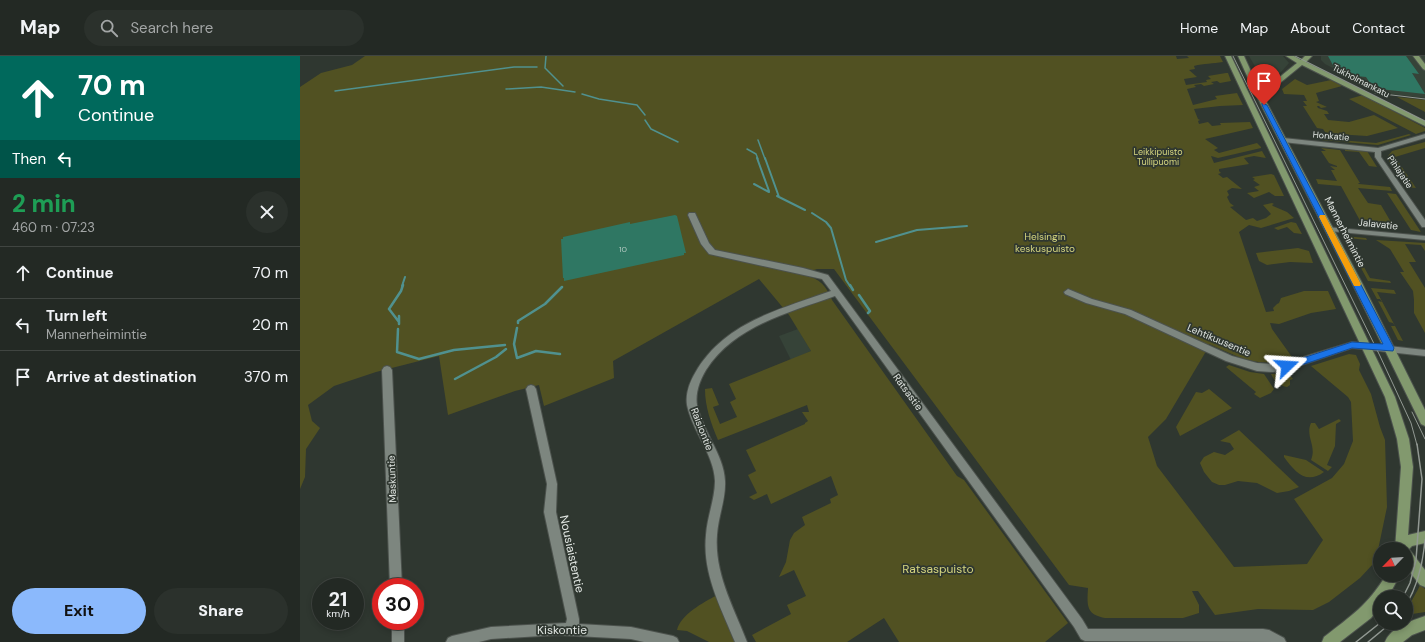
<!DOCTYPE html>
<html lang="en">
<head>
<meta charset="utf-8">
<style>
	:root { --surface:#232924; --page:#2b312c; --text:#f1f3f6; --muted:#a3a6a6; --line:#404541; --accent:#8bb9fc }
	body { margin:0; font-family:"DM Sans",sans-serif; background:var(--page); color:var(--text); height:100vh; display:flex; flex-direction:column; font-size:15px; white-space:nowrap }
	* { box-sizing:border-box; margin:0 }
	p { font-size:13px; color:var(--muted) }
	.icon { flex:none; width:22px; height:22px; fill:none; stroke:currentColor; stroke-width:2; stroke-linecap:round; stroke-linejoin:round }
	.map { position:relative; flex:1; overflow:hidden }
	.panel { display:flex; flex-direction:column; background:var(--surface); width:300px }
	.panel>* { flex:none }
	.banner { background:#00695c; color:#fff; overflow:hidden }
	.needle { width:26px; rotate:245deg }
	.controls { position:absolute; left:1073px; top:486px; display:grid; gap:8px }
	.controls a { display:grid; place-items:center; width:40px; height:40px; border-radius:50%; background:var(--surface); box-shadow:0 2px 6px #0003,0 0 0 1px var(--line); font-size:20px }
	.speed { position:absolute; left:12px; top:522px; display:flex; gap:8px; font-size:20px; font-weight:700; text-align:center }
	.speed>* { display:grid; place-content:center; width:52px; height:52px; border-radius:50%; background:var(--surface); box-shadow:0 2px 6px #0003,0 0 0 1px var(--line); line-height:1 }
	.speed small { font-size:10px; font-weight:400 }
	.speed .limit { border:6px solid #d22; background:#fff; color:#111 }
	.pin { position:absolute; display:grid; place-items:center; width:34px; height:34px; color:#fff; margin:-41px -17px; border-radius:50% 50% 50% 0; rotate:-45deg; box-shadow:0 0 4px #0007 }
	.pin .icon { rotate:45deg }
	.me { position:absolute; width:44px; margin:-22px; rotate:70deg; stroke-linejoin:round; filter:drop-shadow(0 0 3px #0008) }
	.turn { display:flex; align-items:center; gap:14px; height:84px; padding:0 12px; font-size:18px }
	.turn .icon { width:52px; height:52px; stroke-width:2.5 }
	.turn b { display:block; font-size:28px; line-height:34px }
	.then { display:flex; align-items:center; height:38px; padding:0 12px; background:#0003; gap:8px; font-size:15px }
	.round { display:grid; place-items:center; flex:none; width:42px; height:42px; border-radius:21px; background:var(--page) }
	.summary { display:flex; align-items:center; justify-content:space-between; height:68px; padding:0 12px }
	h1 { font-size:24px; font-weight:800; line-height:30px; color:#1e9e55 }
	.action { display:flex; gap:8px; margin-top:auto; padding:8px 12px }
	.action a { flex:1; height:46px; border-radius:24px; background:var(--accent); color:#111; font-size:16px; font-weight:800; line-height:46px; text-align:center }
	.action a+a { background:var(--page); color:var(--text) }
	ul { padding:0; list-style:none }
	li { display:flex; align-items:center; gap:12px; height:52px; padding:0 12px; border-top:1px solid var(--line) }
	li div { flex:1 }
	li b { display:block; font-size:15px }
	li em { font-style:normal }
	header { display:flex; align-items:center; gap:24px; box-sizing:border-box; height:56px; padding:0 20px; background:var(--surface); border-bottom:1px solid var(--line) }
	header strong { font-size:19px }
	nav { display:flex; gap:22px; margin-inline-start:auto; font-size:14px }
	.search { width:280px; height:36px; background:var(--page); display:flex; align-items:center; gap:10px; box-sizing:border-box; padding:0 14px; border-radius:22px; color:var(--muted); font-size:15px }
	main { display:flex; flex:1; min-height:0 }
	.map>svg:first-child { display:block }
	.built { fill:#364338 }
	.green { fill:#515122 }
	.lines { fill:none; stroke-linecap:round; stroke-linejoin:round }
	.stream-far2 { stroke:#50918f; stroke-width:1.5 }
	.stream-far1 { stroke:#50918f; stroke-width:2 }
	.stream { stroke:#50918f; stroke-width:2.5 }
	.building { fill:#2f7763 }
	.minor-casing { stroke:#4c524d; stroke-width:2 }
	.major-casing { stroke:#4c524d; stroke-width:2 }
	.minor { fill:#7d867f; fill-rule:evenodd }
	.major { fill:#82996e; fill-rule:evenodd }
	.tram-far1 { stroke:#929993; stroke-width:1 }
	.tram { stroke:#929993; stroke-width:1.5 }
	.route { fill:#1a73e8; stroke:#114b97 }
	.slow { fill:#f59e0b }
	.labels { text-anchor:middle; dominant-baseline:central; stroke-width:3.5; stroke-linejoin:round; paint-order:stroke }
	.number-label { font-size:8px; fill:#b4cac2 }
	.far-street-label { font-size:9px; fill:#e1e6e2; stroke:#2f3730 }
	.far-park-label { font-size:9px; fill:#d5d57f; stroke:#2f3730 }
	.street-label { font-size:10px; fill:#e1e6e2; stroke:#2f3730 }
	.park-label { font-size:10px; fill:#d5d57f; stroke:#2f3730 }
	.near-street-label { font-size:12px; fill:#e1e6e2; stroke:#2f3730 }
	.near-park-label { font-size:12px; fill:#d5d57f; stroke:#2f3730 }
</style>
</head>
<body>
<header>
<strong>Map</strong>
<div class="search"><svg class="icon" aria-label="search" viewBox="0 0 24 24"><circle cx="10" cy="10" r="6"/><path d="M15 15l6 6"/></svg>Search here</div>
<nav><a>Home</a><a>Map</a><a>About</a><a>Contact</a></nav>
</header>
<main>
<section class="panel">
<div class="banner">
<div class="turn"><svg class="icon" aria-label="ahead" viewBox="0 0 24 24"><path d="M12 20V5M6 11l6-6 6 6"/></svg><div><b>70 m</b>Continue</div></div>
<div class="then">Then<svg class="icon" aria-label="left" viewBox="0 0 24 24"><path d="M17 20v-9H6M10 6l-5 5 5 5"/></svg></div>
</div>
<div class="summary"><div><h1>2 min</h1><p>460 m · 07:23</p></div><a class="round"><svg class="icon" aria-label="close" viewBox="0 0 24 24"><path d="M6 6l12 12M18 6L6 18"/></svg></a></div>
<ul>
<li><svg class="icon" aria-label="ahead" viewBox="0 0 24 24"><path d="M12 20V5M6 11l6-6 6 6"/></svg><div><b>Continue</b></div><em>70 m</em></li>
<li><svg class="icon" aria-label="left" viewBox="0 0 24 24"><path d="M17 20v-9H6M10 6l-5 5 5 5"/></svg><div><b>Turn left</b><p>Mannerheimintie</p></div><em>20 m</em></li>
<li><svg class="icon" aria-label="arrive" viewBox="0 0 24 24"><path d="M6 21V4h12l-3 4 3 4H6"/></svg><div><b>Arrive at destination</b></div><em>370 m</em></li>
</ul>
<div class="action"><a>Exit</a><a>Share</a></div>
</section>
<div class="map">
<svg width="1125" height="586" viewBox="0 0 1125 586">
	<rect width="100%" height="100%" fill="#2f3730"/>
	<path class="built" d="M 949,0 L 983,0 L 989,7 L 982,15 L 973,22 L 967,24 L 960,19 Z
		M 1021,0 L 1125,0 L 1125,42 L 1082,37 L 1025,8 L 1021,4 Z
		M 498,273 L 511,295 L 491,304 L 479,280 Z"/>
	<path class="green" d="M 65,0 L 876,0 L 877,3 L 889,2 L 887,0 L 920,0 L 923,6 C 913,8 904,7 894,10 L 895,13 L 889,14 L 897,21 L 884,23 L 886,29 L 907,26 L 906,24 L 911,23 L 908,20 L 926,17 L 928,17 L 931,25 L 920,27 L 917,25 L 911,26 L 914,28 L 904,30 L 901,28 L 894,29 L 896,31 L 887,33 L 893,49 L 917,43 L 915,40 L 937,37 L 943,49 L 920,50 L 894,53 L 898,63 L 900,64 L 898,65 L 899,68 L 908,66 L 912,70 L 921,69 L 920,67 L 950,66 L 953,72 L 905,83 L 918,92 L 914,94 L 919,97 L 957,87 L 961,91 L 961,92 L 918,102 L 911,100 L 914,107 L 962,95 L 966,102 L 954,100 L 944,102 L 949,108 L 919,113 L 919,115 L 921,117 L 918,118 L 923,122 L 927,121 L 942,133 L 932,132 L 927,135 L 929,139 L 927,141 L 930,147 L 934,150 L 930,151 L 946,164 L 953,162 L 957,165 L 966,162 L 971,158 L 963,149 L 972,147 L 974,148 L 972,149 L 973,150 L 987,156 L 994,162 L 961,172 L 949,169 L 939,176 L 966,256 L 974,255 L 973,252 L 977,248 L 979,247 L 981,242 L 1004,235 L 1028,235 L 1036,253 L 1011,257 L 979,268 L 970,267 L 972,273 L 992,301 C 959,314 939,301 909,288 L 905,297 L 866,363 L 848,381 L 857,410 L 934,511 L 1007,508 L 1023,484 L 994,443 L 1032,422 L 1044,408 L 1053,385 L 1051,346 L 1048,341 L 1011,310 L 1049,298 L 1056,299 L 1060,308 L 1059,314 L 1071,338 L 1080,371 L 1085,384 L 1087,451 L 1078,494 L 1073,508 L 1060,522 L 1029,546 L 1013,554 L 958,553 L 915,559 L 898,535 L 892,535 L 899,549 L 899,557 L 883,562 L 805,562 C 786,558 787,550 788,532 L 769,529 L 534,213 L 517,213 L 501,218 C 519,223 524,226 532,244 L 657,420 L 664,424 L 768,567 L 745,586 L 599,586 L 584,562 L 547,586 L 456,586 L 452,579 L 491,558 L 487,549 L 506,540 L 494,514 L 479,521 L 486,506 L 490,484 L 494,477 L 505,469 L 502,461 L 531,447 L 530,443 L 538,439 L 531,420 L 471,448 L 467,438 L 454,444 L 449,441 L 457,437 L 448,419 L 456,415 L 446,394 L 505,368 L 505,367 L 508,365 L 502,356 L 509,356 L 507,349 L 418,384 C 411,367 405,351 405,333 L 412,332 L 419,349 L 413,351 L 420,368 L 437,361 L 430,346 L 436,343 L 429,328 L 511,295 L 489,259 L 459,223 L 313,305 L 314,322 L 244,350 L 239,329 L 215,335 L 148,359 L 139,300 L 76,316 L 34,330 L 8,349 L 12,365 L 20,372 L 6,393 L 5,421 L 0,433 L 0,31 L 21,17 L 52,9 Z
		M 995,23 L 1007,29 L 1031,24 L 1042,30 L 1016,37 L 1019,45 L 1016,46 L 1027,51 L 1021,52 L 1019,50 L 1017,50 L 1018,52 L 1027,55 L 1029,58 L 1024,58 L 1028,64 L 1049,66 L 1074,59 L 1098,72 L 1067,80 L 1036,78 L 1040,84 L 1076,87 L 1109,78 L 1111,79 L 1078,89 L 1021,84 L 1027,84 L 1025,79 L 1027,79 L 1023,73 L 1017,72 L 1003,50 L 1007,50 L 1003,45 L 1007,45 L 1004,39 L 984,38 L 982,33 Z
		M 1063,39 L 1125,72 L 1125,75 L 1116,78 L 1049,43 Z
		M 1097,41 L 1125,44 L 1125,56 Z
		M 1125,86 L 1125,92 L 1095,101 L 1116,132 L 1107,131 L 1089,105 L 1088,100 L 1092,95 Z
		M 1021,92 L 1040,94 L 1060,127 L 1058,127 L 1059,128 L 1090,131 L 1092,135 L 1058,132 L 1068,147 L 1081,149 L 1095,173 L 1063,170 L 1041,130 L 1018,128 L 1016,123 L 1037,125 L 1031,114 L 1035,114 L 1030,110 L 1037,111 L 1037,110 L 1029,107 L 1021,95 L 1026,95 Z
		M 1045,93 L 1067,95 L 1077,111 L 1069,110 L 1059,96 L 1045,95 Z
		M 971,118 L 974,119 L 984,140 L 975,140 L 969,136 L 954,142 L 947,137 L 959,135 L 954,131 L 960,129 L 953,124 L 955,123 L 952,121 Z
		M 1087,137 L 1096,138 L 1121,176 L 1111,174 Z
		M 991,166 L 996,167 L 1002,178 L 994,177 L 987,171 L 978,174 L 974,172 Z
		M 1044,180 L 1066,182 L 1067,184 L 1048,182 L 1070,222 L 1090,225 L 1091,227 L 1068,225 L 1061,212 L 1064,212 L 1062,209 L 1059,208 L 1051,194 L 1054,193 L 1050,191 Z
		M 1076,184 L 1125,187 L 1125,195 L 1121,189 L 1105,188 L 1116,206 L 1109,206 L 1125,232 L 1125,277 L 1114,257 L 1114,244 L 1113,235 L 1100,216 L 1104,216 L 1090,193 Z
		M 998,192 L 1009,195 L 1013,207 L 990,206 L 967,209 L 959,205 L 956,197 Z
		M 1071,232 L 1094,234 L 1096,238 L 1077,236 L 1103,285 L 1098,284 L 1091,270 L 1095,270 L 1093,267 L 1089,266 L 1078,245 L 1082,246 L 1080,243 L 1077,243 Z
		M 929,309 L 950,316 L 964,318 L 974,333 L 971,337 L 960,342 L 954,338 L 956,336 L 926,311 Z
		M 988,317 L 993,323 L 990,324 L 990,329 L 987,331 C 978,329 975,326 971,318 Z
		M 909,333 L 932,352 L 880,380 L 876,371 L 896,336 L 902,337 Z
		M 1039,363 L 1041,365 L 1036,368 L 1035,390 L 1027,409 L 1032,411 L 1028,415 L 1011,404 C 1017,390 1005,380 1011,367 L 1015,367 L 1019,373 Z
		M 939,374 L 999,431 L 989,435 L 977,437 L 957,427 L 938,425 L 925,429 L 919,429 L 912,426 L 904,416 L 900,407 L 904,401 L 914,396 L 925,399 L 934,393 L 930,387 L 920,385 Z
		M 984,399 L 1006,404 L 1024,416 C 1006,429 995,416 984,401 Z
		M 1120,529 L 1125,533 L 1125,556 L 1106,559 C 1106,552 1117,537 1120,529 Z
		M 417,539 L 437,586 L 409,586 L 387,575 L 377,574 C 381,558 403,547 417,539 Z"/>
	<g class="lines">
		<path class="stream-far2" d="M 246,0 L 245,12 L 263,30
			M 206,33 L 241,31 L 275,36
			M 35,35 L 214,11 L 237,11
			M 282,38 L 299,43 L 337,49 L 345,59
			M 345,64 L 351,73 L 378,86
			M 458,84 L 465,103
			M 447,93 L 456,98 L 458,103"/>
		<path class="stream-far1" d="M 457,102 L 469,135
			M 465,102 L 479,141
			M 454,128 L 469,136
			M 477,140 L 505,154
			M 512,157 L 526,166 L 531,172 L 546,224 L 550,230
			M 576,186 L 617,174 L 667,170
			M 102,230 L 105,221"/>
		<path class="stream" d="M 550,229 L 553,234
			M 559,239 L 570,255 L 568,257
			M 99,260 L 99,268
			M 99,266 L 89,253 L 101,235 L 103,229
			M 218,267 L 218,265 L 245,248 L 262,231
			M 217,272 L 214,288 L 217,302 L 236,295 L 260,298
			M 98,273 L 97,296 L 119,303 L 154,294 L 205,289
			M 155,323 L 196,301 L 206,293"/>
	</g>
	<path class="building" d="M 1028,0 L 1106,0 L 1119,18 L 1112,17 L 1125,38 L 1080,33 L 1077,28 L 1070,27 L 1066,21 L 1047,19 L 1042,17 L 1040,14 L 1035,13 Z
		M 375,159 L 377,160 L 386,197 L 384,197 L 384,199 L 264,225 L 264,222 L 263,222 L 261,183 L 263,183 L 263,181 L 330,166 L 330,168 Z"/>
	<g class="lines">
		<defs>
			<path id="minor" d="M 1125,78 L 1125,82 L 1081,95 L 1081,101 L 1125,164 L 1125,171 L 1122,171 L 1075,101 L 1075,96 L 983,86 L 980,84 L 983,82 L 1078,92 Z
				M 389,157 L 395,157 L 409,187 L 415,194 L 503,212 L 528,219 L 782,563 L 788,573 L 963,573 L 969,574 L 984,582 L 986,586 L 785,585 L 781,583 L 774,571 L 535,240 C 488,257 434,270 406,314 C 400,324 395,337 397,349 C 402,375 424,398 425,425 C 426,443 418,461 417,479 C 414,517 434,552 447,586 L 435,586 C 421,552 402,517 406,479 C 407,461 415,443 415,425 C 414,398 392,375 387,349 C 385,336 391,323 398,312 C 428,265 481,253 531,235 L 522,223 L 409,198 L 401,188 L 388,159 Z
				M 1026,171 L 1125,180 L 1125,184 L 1029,175 L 1025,173 Z
				M 768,233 L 792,243 L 831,254 L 932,300 L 957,307 L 973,308 L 987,306 L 1052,286 L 1125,294 L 1125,300 L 1052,292 L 987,314 L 973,316 L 957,315 L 926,305 L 825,258 L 786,247 L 765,238 L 764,236 Z
				M 87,310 L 90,311 L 92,314 L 102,531 L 90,531 L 82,314 L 84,311 Z
				M 231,329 L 234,330 L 236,333 L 257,428 L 256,456 L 279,563 L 279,568 L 331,571 L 373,580 L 377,582 L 379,586 L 344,586 L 331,583 L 258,579 L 191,583 L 179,586 L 146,586 L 148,582 L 152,580 L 191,571 L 266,567 L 267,563 L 244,456 L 247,428 L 226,333 L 228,330 Z
				M 92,565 L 104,565 L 104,586 L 92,586 Z"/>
			<path id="major" d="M 925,0 L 931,0 L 1095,341 L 1109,383 L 1113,411 L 1108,479 L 1125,475 L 1125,487 L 1112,490 L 1109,493 L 1125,514 L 1125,531 L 1120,529 L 1106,511 L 1106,493 L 1095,493 L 1101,411 L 1097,383 L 1085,341 Z
				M 938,0 L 944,0 L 958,31 L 971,28 L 997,7 L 986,0 L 994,0 L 1001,4 L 1005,0 L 1012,0 L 1006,6 L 1125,65 L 1125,70 L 1123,69 L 1002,9 L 975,31 L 960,34 L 1062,227 L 1125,354 L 1125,370 L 1121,368 L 1052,227 L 953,33 Z
				M 1113,0 L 1119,0 L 1125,8 L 1125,14 L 1123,13 Z
				M 1086,519 L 1100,519 L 1088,541 L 1080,541 L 1080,551 L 1071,562 L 1040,586 L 1022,586 L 1024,581 C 1051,560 1068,549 1086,519 Z
				M 1125,560 L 1125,574 L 1112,579 L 1103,586 L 1085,586 C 1091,571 1111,565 1125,560 Z"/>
		</defs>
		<use href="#minor" class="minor-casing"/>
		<use href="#major" class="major-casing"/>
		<use href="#minor" class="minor"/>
		<use href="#major" class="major"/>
		<path class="tram-far1" d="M 933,0 L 1080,300 L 1111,367 L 1117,389
			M 995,0 L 1125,65
			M 1075,37 L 1125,43
			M 1112,356 L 1125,383"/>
		<path class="tram" d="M 1103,541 L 1110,527 L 1116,504 L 1122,423 L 1117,388
			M 1106,549 C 1118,529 1123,507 1125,484
			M 1056,586 L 1080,567
			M 1068,586 L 1091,567"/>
	</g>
	<path class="route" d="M 962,47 L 967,49 L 1094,292 L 1093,295 L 1052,292 L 987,314 L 983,310 L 984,308 L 1052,286 L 1083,288 L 962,49 Z"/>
	<path class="slow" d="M 1020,159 L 1025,159 L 1026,161 L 1061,228 L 1060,230 L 1054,230 L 1053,228 L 1019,161 Z"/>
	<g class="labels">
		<g class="number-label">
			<text x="323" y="193">10</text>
		</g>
		<g class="far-street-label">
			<text transform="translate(1061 25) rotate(27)">Tukholmankatu</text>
			<text transform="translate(1031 80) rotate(5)">Honkatie</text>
			<text transform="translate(1100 116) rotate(56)">Pihlajatie</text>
		</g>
		<g class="far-park-label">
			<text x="858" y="96">Leikkipuisto<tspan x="858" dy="10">Tullipuomi</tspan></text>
		</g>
		<g class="street-label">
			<text transform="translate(1078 168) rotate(6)">Jalavatie</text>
			<text transform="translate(1045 176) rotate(63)">Mannerheimintie</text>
			<text transform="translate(919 284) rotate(23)">Lehtikuusentie</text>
			<text transform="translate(608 336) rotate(54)">Ratsastie</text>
			<text transform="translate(402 373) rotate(69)">Raisiontie</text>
			<text transform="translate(92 423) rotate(-92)">Maskuntie</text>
		</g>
		<g class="park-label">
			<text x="745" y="180">Helsingin<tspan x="745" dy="12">keskuspuisto</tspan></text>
		</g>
		<g class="near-street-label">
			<text transform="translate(272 498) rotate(78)">Nousiaistentie</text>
			<text x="262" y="574">Kiskontie</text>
		</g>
		<g class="near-park-label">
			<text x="638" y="513">Ratsaspuisto</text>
		</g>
	</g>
</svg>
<div class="controls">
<a><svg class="needle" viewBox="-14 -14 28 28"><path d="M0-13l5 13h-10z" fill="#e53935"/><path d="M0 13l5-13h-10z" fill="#a3a6a6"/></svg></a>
<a><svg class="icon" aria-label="search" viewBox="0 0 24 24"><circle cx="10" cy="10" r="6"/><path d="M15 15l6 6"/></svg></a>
</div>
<div class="speed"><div>21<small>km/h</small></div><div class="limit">30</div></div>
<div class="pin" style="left:964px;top:49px;background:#d93025"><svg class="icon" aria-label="arrive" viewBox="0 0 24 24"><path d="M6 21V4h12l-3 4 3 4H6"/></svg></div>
<svg class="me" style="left:987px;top:310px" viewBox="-20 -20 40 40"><path d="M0-17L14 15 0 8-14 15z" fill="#1a73e8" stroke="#fff" stroke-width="4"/></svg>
</div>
</main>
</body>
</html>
